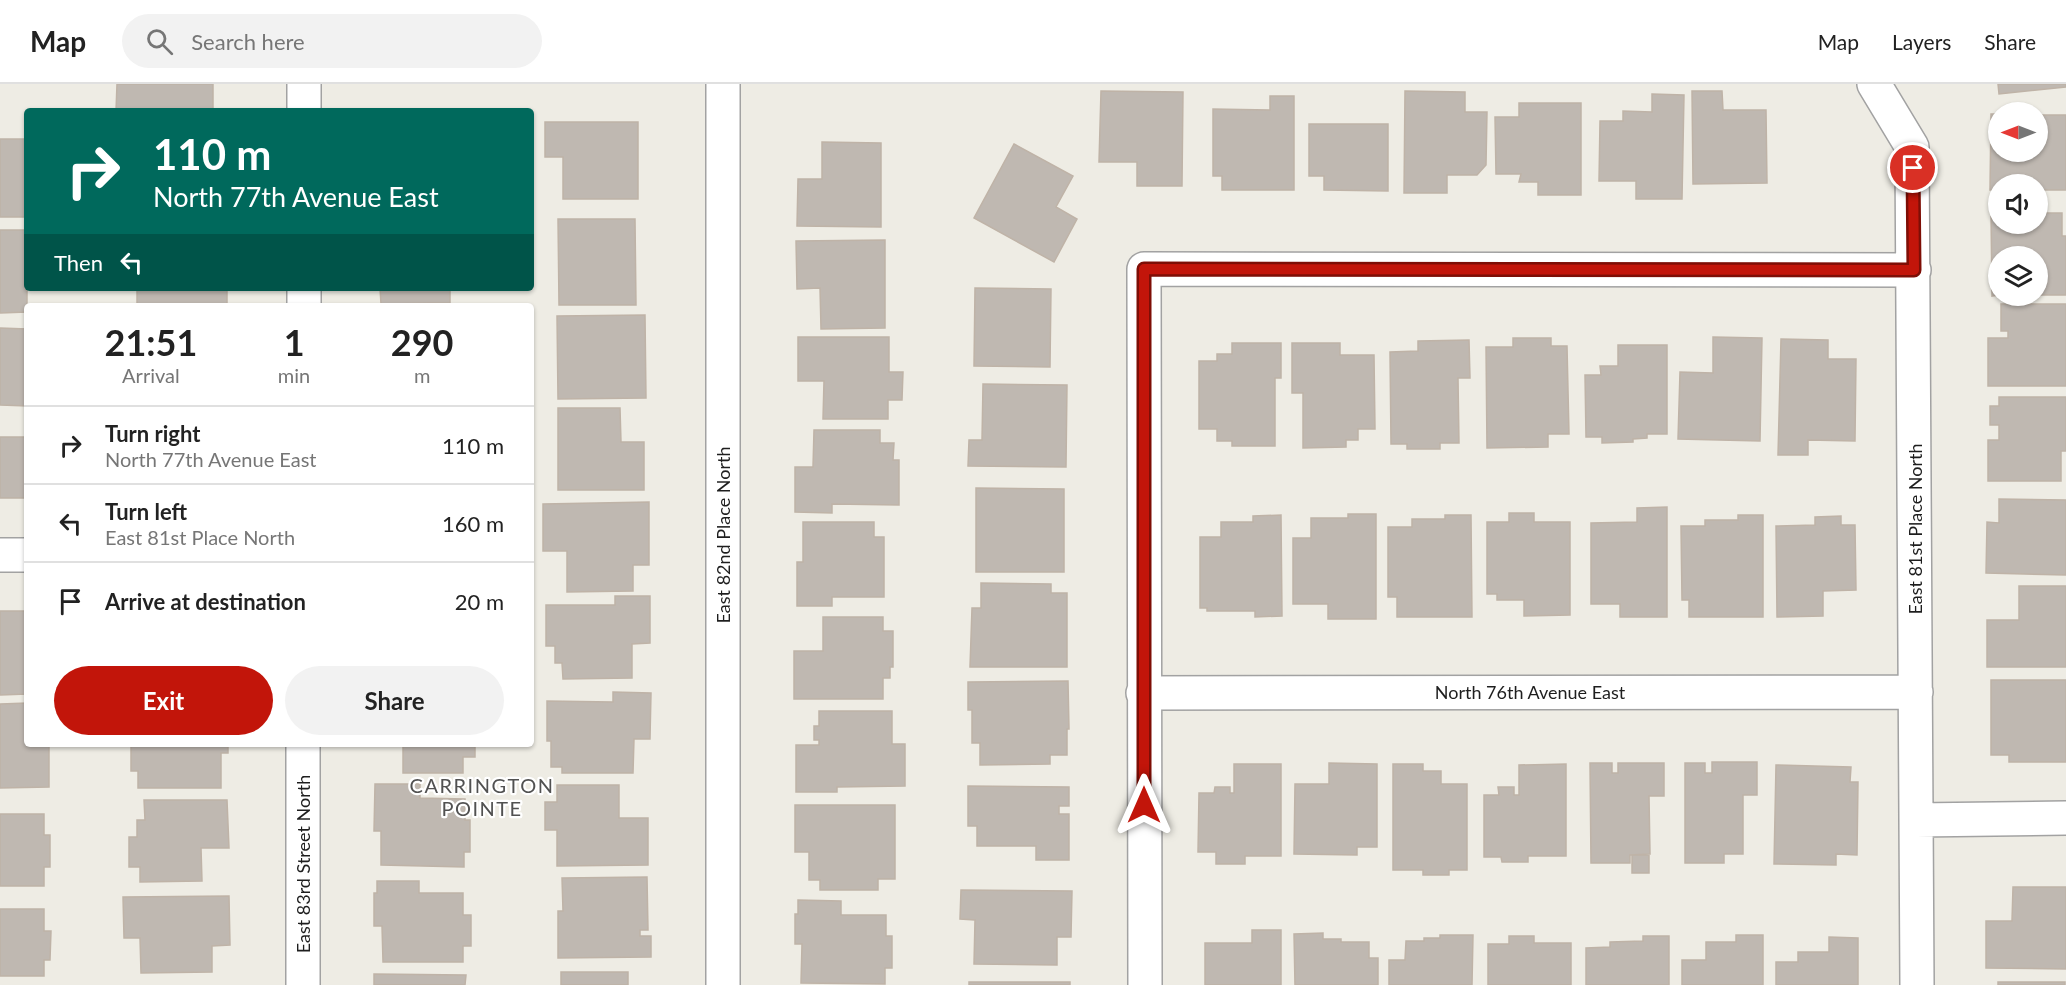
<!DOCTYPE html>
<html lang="en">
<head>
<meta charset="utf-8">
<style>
	:root { --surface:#fff; --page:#f2f2f2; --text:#222; --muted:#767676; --line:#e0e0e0; --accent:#c2150a }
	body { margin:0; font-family:Lato,sans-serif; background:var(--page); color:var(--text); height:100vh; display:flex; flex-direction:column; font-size:22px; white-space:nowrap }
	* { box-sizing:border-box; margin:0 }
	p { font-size:20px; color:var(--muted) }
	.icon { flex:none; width:33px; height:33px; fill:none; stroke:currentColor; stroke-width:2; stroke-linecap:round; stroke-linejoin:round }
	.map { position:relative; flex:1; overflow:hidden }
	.side { position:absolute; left:24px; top:219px; width:510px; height:444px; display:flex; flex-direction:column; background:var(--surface); border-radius:6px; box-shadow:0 2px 4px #0004 }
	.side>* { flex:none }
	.hud { position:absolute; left:24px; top:24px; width:510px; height:183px; border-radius:6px; box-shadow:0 2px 4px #0004; background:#00695c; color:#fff; overflow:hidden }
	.needle { width:39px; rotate:270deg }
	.controls { position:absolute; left:1988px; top:18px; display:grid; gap:12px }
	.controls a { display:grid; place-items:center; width:60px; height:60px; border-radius:50%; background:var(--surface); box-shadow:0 2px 4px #0004; font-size:30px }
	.pin { position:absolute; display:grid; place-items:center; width:51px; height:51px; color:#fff; margin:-26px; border:3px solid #fff; border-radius:50%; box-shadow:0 2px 6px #0007 }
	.me { position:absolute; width:66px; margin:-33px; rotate:0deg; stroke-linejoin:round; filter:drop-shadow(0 0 4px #0008) }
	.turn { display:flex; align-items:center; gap:21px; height:126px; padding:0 30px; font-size:27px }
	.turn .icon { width:78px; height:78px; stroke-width:2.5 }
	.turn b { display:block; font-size:42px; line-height:51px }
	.then { display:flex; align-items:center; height:57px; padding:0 30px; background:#0003; gap:12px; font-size:22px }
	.eta { display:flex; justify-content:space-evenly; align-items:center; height:102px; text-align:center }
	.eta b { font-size:36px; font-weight:700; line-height:42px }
	.primary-button { display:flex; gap:12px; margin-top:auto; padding:12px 30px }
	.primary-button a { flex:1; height:69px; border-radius:36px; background:var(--accent); color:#fff; font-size:24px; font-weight:700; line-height:69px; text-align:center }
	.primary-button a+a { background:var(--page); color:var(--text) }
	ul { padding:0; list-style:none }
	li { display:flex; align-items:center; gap:18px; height:78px; padding:0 30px; border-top:2px solid var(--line) }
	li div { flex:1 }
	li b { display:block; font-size:22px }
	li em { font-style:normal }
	header { display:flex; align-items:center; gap:36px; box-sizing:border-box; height:84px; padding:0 30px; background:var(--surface); border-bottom:2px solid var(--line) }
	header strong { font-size:28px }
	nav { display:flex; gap:33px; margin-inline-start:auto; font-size:21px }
	.search { width:420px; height:54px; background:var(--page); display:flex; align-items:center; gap:15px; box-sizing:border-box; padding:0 21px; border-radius:33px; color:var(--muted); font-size:22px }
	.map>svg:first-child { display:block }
	.building { fill:#bfb8b1; stroke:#bfb3a7; stroke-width:1.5 }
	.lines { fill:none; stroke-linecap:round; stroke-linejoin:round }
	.minor-casing { stroke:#a2a2a2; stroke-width:36 }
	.minor { stroke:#fff; stroke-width:33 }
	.route-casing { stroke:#7e0e06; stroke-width:15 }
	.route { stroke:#c2150a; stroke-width:10 }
	.labels { text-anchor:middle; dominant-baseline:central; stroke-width:4.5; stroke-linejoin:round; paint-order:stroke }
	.street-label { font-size:18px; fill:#1e1e1e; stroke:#fff }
	.neighbourhood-label { font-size:20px; letter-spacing:1.5px; fill:#515151; stroke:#fff }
</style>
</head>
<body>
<header>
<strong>Map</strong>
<div class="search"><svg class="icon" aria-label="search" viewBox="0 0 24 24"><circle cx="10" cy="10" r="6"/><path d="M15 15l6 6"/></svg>Search here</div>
<nav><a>Map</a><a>Layers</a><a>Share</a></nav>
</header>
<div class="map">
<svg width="2066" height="901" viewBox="0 0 2066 901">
	<rect width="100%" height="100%" fill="#eeece4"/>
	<path class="building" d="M 117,0 L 213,0 L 213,27 L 116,27 Z
		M 1998,0 L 2066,0 L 2066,3 L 1999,10 Z
		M 1101,7 L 1183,8 L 1182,102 L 1137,102 L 1137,78 L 1099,78 Z
		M 1405,7 L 1465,8 L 1465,28 L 1487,28 L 1486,81 L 1477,91 L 1447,91 L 1447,109 L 1404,109 Z
		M 1692,7 L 1722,7 L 1723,26 L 1766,26 L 1767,99 L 1693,100 Z
		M 1652,10 L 1684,11 L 1682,115 L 1636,115 L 1636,97 L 1599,97 L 1600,37 L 1623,37 L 1623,27 L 1652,28 Z
		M 1270,12 L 1294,12 L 1294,106 L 1222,106 L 1222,92 L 1213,92 L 1213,25 L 1270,26 Z
		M 1519,19 L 1581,19 L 1581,111 L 1538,111 L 1538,98 L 1519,98 L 1521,90 L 1496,90 L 1495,33 L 1519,33 Z
		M 1991,30 L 1998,30 L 1998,68 L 2037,68 L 2037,31 L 2066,31 L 2066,106 L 2037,106 L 2037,100 L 1998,100 L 1998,106 L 1990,106 Z
		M 545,38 L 638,38 L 638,115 L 563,115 L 563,73 L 545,73 Z
		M 1309,40 L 1388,40 L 1388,107 L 1324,106 L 1324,92 L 1309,92 Z
		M 0,55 L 27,55 L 27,133 L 0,133 Z
		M 822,58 L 881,59 L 881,143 L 797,142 L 798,95 L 822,95 Z
		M 1014,60 L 1073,92 L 1056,123 L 1077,135 L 1054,178 L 974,134 Z
		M 1991,129 L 1998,129 L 1998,140 L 2037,140 L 2037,129 L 2062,129 L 2062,152 L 2066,152 L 2066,211 L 2037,211 L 2037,172 L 1998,172 L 1998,211 L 1992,212 Z
		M 558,135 L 635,135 L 636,221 L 559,221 Z
		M 0,146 L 27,146 L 27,228 L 0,229 Z
		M 885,156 L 885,244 L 821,245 L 820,204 L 797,205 L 796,157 Z
		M 137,204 L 227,204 L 227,222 L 137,222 Z
		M 380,204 L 450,204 L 450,219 L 381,220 Z
		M 975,204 L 1051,205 L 1050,283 L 974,282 Z
		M 2001,220 L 2066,220 L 2066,302 L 1988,302 L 1988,254 L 2008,254 L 2008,247 L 2001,247 Z
		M 645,231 L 646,314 L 558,315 L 557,232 Z
		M 0,244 L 27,245 L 27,322 L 0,321 Z
		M 798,253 L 889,253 L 889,288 L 903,288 L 902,316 L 888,316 L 888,335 L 823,335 L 824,297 L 798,297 Z
		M 1713,253 L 1762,254 L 1760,357 L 1678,355 L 1680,288 L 1713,289 Z
		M 1513,254 L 1551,254 L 1551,262 L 1567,262 L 1569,350 L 1548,350 L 1548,363 L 1487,364 L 1486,263 L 1513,263 Z
		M 1781,255 L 1828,256 L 1828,275 L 1856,275 L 1855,357 L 1808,356 L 1808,371 L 1778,371 Z
		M 1469,256 L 1470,294 L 1458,294 L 1459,359 L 1440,359 L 1440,365 L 1407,365 L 1407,360 L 1391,360 L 1390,268 L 1418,267 L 1418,257 Z
		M 1232,259 L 1281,259 L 1281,294 L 1275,294 L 1275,362 L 1232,362 L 1232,357 L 1217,357 L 1217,345 L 1199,345 L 1199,277 L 1217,277 L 1217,270 L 1232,270 Z
		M 1292,259 L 1340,259 L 1340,271 L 1374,271 L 1375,345 L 1358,345 L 1358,356 L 1346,356 L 1346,363 L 1303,364 L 1303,309 L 1292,309 Z
		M 1618,261 L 1667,261 L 1667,350 L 1647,350 L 1647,354 L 1633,355 L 1633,358 L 1602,359 L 1602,353 L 1586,353 L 1585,291 L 1601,291 L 1600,282 L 1618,282 Z
		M 983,300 L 1067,301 L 1066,383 L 968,382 L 969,356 L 982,356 Z
		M 1999,313 L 2066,313 L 2066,367 L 2061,367 L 2061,397 L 1988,397 L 1988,356 L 1999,356 L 1999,341 L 1990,341 L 1990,322 L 1999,322 Z
		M 558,324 L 620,324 L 621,358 L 644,358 L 644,406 L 558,406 Z
		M 814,346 L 880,346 L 880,359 L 894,359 L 893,376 L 899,376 L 899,421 L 832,420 L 832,429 L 795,428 L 795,383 L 813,383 Z
		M 0,353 L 27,353 L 27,414 L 0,414 Z
		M 976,404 L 1064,405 L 1064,488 L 976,488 Z
		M 1999,415 L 2066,416 L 2066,491 L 1986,489 L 1987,438 L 1999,439 Z
		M 649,418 L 649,481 L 633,481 L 633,507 L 567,508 L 567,467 L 543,467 L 543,420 Z
		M 1667,423 L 1667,533 L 1620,533 L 1620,520 L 1591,520 L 1591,439 L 1637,438 L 1637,424 Z
		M 1509,429 L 1534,429 L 1534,438 L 1570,438 L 1570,531 L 1524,532 L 1524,516 L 1497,516 L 1497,510 L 1487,510 L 1487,438 L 1509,438 Z
		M 1348,430 L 1376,430 L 1376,535 L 1328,535 L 1328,520 L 1293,520 L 1293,454 L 1311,454 L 1311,434 L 1348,434 Z
		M 1281,431 L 1282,532 L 1255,533 L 1255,527 L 1207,527 L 1207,524 L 1200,524 L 1200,453 L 1221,453 L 1221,438 L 1253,438 L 1253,432 Z
		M 1445,431 L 1471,431 L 1472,533 L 1397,533 L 1397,513 L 1388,513 L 1388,443 L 1412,443 L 1412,435 L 1445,435 Z
		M 1738,431 L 1763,431 L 1763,533 L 1689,533 L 1689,516 L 1682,516 L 1681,442 L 1705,442 L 1705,436 L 1738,436 Z
		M 1841,432 L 1841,441 L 1855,441 L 1856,506 L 1823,507 L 1823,532 L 1777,533 L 1776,442 L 1815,441 L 1815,433 Z
		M 803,438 L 874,438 L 874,453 L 884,453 L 884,513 L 832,513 L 832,522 L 797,522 L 797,478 L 803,478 Z
		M 981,499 L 1051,500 L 1051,509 L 1067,509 L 1067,583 L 970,583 L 972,524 L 981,524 Z
		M 2019,502 L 2066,502 L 2066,583 L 1987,583 L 1987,536 L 2019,536 Z
		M 615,512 L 650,512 L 650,559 L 632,560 L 632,594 L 563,595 L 562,579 L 555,579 L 555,562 L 546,562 L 546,521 L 615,521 Z
		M 0,527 L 27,527 L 27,610 L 0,611 Z
		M 823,533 L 883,533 L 883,547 L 893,547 L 893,583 L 890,583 L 890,594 L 883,594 L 883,615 L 794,615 L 794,567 L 823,567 Z
		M 1991,596 L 2066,596 L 2066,678 L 2009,678 L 2009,671 L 1991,671 Z
		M 1068,597 L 1069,645 L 1067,645 L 1067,671 L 1050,671 L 1050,680 L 980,681 L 980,659 L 972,659 L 972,626 L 968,626 L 968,598 Z
		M 613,608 L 651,609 L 650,655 L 634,655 L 633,689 L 562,689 L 562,683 L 551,683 L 551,657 L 547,657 L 547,617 L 613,618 Z
		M 27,619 L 27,660 L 29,662 L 49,662 L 49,703 L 0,704 L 0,620 Z
		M 819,627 L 892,627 L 892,660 L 905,660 L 905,702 L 837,703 L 837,708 L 796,708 L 796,661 L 819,661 L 819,656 L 814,656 L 814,642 L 819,642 Z
		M 131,660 L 228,660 L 228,669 L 221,669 L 221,704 L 138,704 L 138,687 L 131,687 Z
		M 403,660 L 475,660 L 475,673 L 463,673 L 463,689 L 403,689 Z
		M 1712,678 L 1757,678 L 1757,711 L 1743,711 L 1743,770 L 1724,770 L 1724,779 L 1685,779 L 1685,679 L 1705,679 L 1705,689 L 1712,689 Z
		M 1329,679 L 1377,680 L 1377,763 L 1357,763 L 1357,771 L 1294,770 L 1295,700 L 1329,700 Z
		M 1590,679 L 1612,679 L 1612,689 L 1618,689 L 1618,679 L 1664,679 L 1664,712 L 1649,712 L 1650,770 L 1630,771 L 1630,779 L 1591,779 Z
		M 1234,680 L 1281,680 L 1281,772 L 1245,772 L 1245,780 L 1216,780 L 1216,768 L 1198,768 L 1199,709 L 1214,709 L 1215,703 L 1230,703 L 1230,709 L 1234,709 Z
		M 1393,680 L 1423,680 L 1423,687 L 1441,687 L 1441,700 L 1467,700 L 1467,786 L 1449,786 L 1449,791 L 1423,791 L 1423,786 L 1393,786 Z
		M 1566,680 L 1566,772 L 1528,772 L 1528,778 L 1502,778 L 1501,773 L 1484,773 L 1484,711 L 1499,711 L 1498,703 L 1514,703 L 1514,711 L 1519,711 L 1519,681 Z
		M 1776,681 L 1851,683 L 1850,698 L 1858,698 L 1857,771 L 1836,770 L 1836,781 L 1774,780 Z
		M 375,700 L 420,700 L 420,714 L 465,715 L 465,736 L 470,736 L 470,768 L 464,768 L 464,783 L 381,781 L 381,747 L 374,747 Z
		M 557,701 L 619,701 L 619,734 L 648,734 L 648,781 L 557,782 L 557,746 L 545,746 L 545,718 L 557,718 Z
		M 968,702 L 1069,703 L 1069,722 L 1059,722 L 1059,730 L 1069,730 L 1069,776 L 1036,776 L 1036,762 L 977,762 L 977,742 L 968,742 Z
		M 144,716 L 227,716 L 229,764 L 201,764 L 202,797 L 140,798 L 140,783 L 129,783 L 129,753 L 137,753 L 137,736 L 145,736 Z
		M 795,721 L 895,721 L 895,795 L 878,795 L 878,806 L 820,806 L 820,796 L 809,796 L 809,768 L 795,768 Z
		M 0,730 L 44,730 L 44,751 L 50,751 L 50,783 L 44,783 L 44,802 L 0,802 Z
		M 1632,771 L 1649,771 L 1649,789 L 1632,789 Z
		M 647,793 L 648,846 L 640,846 L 640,852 L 651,852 L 651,873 L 558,874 L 558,827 L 563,827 L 562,794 Z
		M 377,797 L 419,797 L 419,809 L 463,809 L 463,831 L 471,831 L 471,862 L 463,862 L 463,878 L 383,878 L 382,842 L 374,842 L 374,809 L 377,809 Z
		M 2013,803 L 2066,803 L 2066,885 L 1986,884 L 1986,837 L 2012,837 Z
		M 961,806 L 1072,807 L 1071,853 L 1057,853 L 1057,881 L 974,880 L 975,836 L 960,835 Z
		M 229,812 L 230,861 L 212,862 L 212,888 L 141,889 L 140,854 L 124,854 L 123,813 Z
		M 798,816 L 841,817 L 841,831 L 886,831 L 886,852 L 892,852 L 892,884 L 885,884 L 885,900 L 801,899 L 802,860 L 795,860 L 795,830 L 798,830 Z
		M 0,825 L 44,825 L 44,847 L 51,847 L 50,876 L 44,876 L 44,892 L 0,892 Z
		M 1252,846 L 1281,846 L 1281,901 L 1205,901 L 1205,859 L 1252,859 Z
		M 1323,849 L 1323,855 L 1341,855 L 1341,858 L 1369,858 L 1369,874 L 1378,874 L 1378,901 L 1295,901 L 1294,850 Z
		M 1440,851 L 1473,851 L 1472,901 L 1389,901 L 1389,876 L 1405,876 L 1406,857 L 1424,857 L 1424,854 L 1440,854 Z
		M 1736,851 L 1763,851 L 1763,901 L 1682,901 L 1682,876 L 1706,876 L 1706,858 L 1736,858 Z
		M 1509,852 L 1534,852 L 1534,859 L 1571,859 L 1571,901 L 1488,901 L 1488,860 L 1509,860 Z
		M 1643,852 L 1669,852 L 1669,901 L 1586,901 L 1586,864 L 1610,863 L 1610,858 L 1643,857 Z
		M 1829,853 L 1858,854 L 1858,901 L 1776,901 L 1776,878 L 1798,878 L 1798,868 L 1829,868 Z
		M 561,888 L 628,888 L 628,901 L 561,901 Z
		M 374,890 L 466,891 L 465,901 L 374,901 Z
		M 969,898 L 1070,898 L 1070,901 L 969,901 Z
		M 1998,898 L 2065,898 L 2065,901 L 1998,901 Z"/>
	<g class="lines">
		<defs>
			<path id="minor" d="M 304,0 L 304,27
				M 1874,0 L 1912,63 L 1917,901
				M 304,204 L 304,222
				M 0,471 L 27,471
				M 1143,609 L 1916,608
				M 1916,736 L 2066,734
				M 303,901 L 303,660
				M 723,901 L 723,0
				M 1145,901 L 1144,185 L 1914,186"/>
		</defs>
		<use href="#minor" class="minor-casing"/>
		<use href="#minor" class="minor"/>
	</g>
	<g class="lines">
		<defs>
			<path id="route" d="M 1144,721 L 1144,185 L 1914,186 L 1913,84"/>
		</defs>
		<use href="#route" class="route-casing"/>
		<use href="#route" class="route"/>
	</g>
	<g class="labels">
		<g class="street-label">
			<text transform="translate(1915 445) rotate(-90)">East 81st Place North</text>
			<text transform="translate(723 451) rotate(-90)">East 82nd Place North</text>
			<text x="1530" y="608">North 76th Avenue East</text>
			<text transform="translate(303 780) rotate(-90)">East 83rd Street North</text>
		</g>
		<g class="neighbourhood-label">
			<text x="482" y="701">CARRINGTON<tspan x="482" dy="23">POINTE</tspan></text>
		</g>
	</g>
</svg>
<div class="controls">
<a><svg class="needle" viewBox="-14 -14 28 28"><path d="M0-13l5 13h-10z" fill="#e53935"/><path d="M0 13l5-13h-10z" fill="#767676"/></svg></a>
<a><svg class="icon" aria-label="sound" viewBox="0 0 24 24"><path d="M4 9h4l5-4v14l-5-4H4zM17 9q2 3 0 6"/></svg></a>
<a><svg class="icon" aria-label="layers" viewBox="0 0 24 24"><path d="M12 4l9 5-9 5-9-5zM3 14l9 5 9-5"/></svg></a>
</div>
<div class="pin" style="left:1913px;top:84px;background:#d93025"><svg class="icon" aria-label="arrive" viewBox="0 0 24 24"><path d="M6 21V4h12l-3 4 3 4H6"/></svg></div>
<svg class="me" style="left:1144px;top:721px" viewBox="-20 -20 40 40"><path d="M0-17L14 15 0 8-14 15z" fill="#c2150a" stroke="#fff" stroke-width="4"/></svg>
<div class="hud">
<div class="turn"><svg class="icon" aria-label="right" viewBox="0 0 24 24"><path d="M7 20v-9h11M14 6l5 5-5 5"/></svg><div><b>110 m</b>North 77th Avenue East</div></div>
<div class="then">Then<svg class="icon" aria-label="left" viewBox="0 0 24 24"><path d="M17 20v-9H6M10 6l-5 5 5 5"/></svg></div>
</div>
<section class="side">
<div class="eta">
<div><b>21:51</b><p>Arrival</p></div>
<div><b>1</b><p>min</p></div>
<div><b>290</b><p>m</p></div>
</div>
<ul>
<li><svg class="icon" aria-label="right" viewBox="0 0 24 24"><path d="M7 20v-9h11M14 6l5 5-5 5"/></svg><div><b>Turn right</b><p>North 77th Avenue East</p></div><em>110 m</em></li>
<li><svg class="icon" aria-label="left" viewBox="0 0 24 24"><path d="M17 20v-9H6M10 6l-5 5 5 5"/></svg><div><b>Turn left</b><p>East 81st Place North</p></div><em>160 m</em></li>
<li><svg class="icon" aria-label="arrive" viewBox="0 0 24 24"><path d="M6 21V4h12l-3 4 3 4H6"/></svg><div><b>Arrive at destination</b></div><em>20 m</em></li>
</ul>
<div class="primary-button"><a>Exit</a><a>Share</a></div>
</section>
</div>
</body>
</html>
